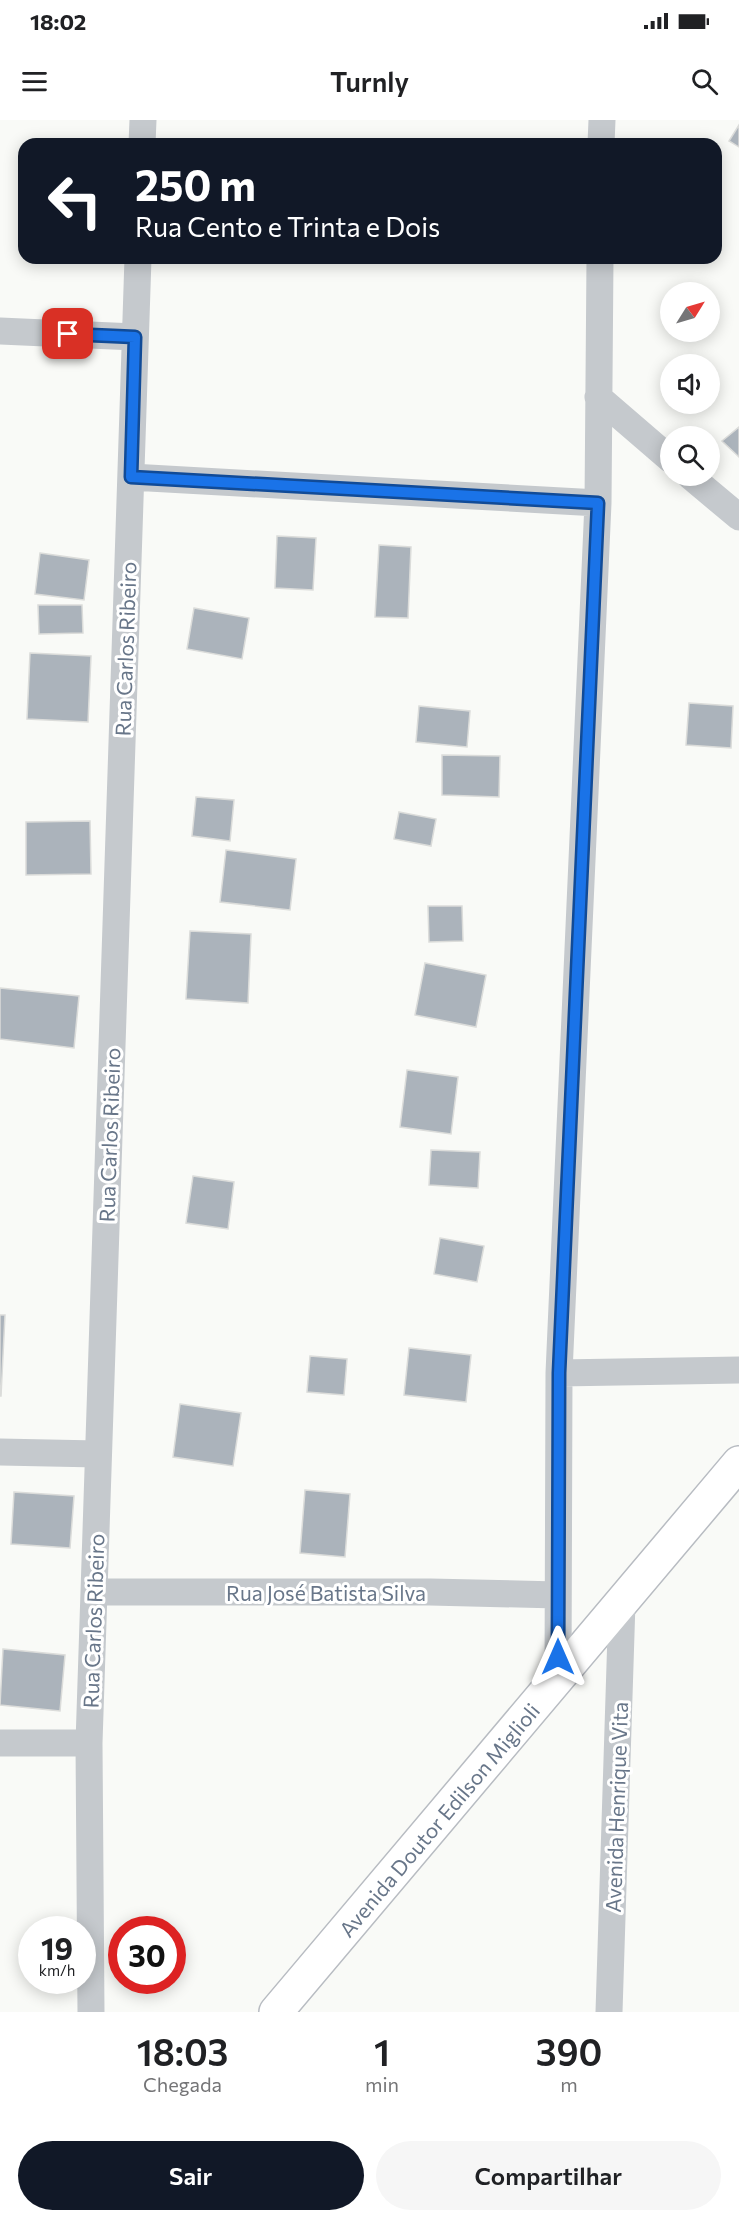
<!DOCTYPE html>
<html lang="pt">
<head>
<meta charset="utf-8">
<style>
	:root { --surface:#fff; --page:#f6f6f6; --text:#202124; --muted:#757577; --accent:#111827 }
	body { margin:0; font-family:Commissioner,sans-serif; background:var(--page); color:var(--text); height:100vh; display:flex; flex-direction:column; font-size:22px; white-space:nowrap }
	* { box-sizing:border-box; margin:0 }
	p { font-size:20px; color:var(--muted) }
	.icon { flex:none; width:33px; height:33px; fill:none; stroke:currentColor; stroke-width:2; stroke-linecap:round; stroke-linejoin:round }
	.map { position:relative; height:1892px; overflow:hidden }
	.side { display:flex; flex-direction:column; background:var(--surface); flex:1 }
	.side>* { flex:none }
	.hud { position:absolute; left:18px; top:18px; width:704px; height:126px; border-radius:18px; box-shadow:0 3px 15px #0003; background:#111827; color:#fff; overflow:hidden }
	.needle { width:39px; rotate:53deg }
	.buttons { position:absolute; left:660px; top:162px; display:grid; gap:12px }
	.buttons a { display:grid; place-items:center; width:60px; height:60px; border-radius:50%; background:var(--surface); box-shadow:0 3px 15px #0003; font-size:30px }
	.speed { position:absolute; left:18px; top:1796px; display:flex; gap:12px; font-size:30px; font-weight:700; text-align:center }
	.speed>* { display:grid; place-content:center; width:78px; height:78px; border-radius:50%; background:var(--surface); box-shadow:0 3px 15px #0003; line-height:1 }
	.speed small { font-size:15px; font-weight:400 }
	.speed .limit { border:9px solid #d22; background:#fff; color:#111 }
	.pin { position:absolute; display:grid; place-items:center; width:51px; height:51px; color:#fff; margin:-26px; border-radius:12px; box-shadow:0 3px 9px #0006 }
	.me { position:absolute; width:66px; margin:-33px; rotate:0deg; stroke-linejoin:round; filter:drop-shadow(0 0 4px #0008) }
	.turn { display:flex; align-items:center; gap:21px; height:126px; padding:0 18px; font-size:27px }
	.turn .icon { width:78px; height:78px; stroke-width:2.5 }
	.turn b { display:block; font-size:42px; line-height:51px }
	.eta { display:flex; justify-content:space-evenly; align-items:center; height:102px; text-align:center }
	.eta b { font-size:36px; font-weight:600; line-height:42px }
	.action { display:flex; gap:12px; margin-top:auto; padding:12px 18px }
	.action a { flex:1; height:69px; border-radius:36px; background:var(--accent); color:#fff; font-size:24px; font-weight:600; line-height:69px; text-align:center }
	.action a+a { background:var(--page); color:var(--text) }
	.status { display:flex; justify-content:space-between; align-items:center; height:42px; padding:0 30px; background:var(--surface); direction:ltr }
	.status svg { height:16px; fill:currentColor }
	header { display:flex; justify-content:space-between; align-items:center; height:78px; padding:0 18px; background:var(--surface); font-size:27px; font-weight:600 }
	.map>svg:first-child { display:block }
	.building { fill:#abb3bb; stroke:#dbdcda; stroke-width:1.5 }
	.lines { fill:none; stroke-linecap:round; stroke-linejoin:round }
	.secondary-casing { stroke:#b8bcc2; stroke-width:36 }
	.street { stroke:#c5c9cd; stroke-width:27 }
	.secondary { stroke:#fff; stroke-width:33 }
	.route-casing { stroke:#114b97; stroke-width:15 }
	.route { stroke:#1a73e8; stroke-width:10 }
	.labels { text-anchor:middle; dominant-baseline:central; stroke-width:6; stroke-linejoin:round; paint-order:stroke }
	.street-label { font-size:21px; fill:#687689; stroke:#fff }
</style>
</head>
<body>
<div class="status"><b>18:02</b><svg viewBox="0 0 49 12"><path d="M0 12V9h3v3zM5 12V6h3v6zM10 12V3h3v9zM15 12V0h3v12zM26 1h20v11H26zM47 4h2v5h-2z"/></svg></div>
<header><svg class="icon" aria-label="menu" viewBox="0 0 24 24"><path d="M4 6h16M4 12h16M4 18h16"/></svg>Turnly<svg class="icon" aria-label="search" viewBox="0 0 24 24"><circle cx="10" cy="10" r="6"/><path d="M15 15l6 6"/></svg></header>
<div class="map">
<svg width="739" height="1892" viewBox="0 0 739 1892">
	<rect width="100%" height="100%" fill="#f9faf7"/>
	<path class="building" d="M 739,5 L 739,27 L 729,21 Z
		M 739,307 L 739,337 L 722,321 Z
		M 277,416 L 316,418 L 313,470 L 275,468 Z
		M 379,425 L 411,427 L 408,498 L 375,497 Z
		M 40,433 L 89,440 L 84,480 L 35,474 Z
		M 38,485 L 82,485 L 83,513 L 39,514 Z
		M 194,488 L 249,498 L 242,539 L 187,529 Z
		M 30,533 L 91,536 L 88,602 L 27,599 Z
		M 689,583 L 733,586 L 731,628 L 686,625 Z
		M 419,586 L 470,591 L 467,627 L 416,622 Z
		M 442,635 L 500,636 L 499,677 L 442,675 Z
		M 196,677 L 234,680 L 230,721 L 192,716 Z
		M 399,692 L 436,699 L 431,726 L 394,719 Z
		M 90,701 L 91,754 L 26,755 L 26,702 Z
		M 226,730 L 296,739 L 290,790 L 220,782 Z
		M 428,786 L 462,786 L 463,821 L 429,822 Z
		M 190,811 L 251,814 L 248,883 L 186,879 Z
		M 425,843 L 486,855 L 476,907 L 415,895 Z
		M 0,868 L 79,876 L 74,928 L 0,919 Z
		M 407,950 L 458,957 L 451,1014 L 400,1007 Z
		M 431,1030 L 480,1032 L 478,1068 L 429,1065 Z
		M 193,1056 L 234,1062 L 228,1109 L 186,1103 Z
		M 440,1118 L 484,1126 L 477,1162 L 434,1154 Z
		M 0,1195 L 5,1195 L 1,1276 L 0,1276 Z
		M 409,1228 L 471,1235 L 466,1282 L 404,1275 Z
		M 310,1236 L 347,1239 L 344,1275 L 307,1272 Z
		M 180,1284 L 241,1293 L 233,1346 L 173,1337 Z
		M 305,1370 L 350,1374 L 345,1437 L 300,1433 Z
		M 14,1372 L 74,1376 L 70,1428 L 11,1424 Z
		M 3,1529 L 65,1535 L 60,1591 L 0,1585 Z"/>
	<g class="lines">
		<defs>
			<g id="secondary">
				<path id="s1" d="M 276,1892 L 739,1343"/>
			</g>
		</defs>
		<use href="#secondary" class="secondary-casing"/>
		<path class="street" d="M 142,24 L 143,0
			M 601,24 L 602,0
			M 0,211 L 135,217
			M 598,277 L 670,339
			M 690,356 L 739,397
			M 131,357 L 598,383
			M 559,1253 L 739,1250
			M 0,1332 L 98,1334
			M 94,1472 L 430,1472 L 558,1475
			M 558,1558 L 559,1253 L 598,383 L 600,138
			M 0,1623 L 89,1623
			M 91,1892 L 89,1623 L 138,138
			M 609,1892 L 622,1482"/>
		<use href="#secondary" class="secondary"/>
	</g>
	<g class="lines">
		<defs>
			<path id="route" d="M 68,214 L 135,217 L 131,357 L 598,383 L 559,1253 L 558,1537"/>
		</defs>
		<use href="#route" class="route-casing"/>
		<use href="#route" class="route"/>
	</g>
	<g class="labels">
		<g class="street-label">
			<text transform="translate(125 529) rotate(-88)">Rua Carlos Ribeiro</text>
			<text transform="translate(109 1015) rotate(-88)">Rua Carlos Ribeiro</text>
			<text x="326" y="1472">Rua José Batista Silva</text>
			<text transform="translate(93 1501) rotate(-88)">Rua Carlos Ribeiro</text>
			<text transform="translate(616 1687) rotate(-88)">Avenida Henrique Vita</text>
			<text stroke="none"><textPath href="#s1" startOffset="252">Avenida Doutor Edilson Miglioli</textPath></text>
		</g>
	</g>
</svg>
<div class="buttons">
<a><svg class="needle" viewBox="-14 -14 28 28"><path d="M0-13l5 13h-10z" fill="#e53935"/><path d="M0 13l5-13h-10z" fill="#757577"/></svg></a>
<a><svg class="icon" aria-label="sound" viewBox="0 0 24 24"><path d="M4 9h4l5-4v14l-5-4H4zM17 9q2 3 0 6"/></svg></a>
<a><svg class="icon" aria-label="search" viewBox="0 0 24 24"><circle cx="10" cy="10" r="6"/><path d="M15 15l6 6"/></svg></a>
</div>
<div class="speed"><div>19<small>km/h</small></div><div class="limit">30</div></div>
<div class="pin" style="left:68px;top:214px;background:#d93025"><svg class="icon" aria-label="arrive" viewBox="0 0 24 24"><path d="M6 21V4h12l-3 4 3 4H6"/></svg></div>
<svg class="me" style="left:558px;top:1537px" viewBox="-20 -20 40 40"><path d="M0-17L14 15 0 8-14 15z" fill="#1a73e8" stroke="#fff" stroke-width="4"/></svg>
<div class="hud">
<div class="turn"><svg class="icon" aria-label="left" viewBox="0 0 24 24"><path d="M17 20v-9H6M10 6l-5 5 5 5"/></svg><div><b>250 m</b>Rua Cento e Trinta e Dois</div></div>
</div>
</div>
<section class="side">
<div class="eta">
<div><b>18:03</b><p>Chegada</p></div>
<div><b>1</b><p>min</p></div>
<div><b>390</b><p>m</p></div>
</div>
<div class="action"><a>Sair</a><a>Compartilhar</a></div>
</section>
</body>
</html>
